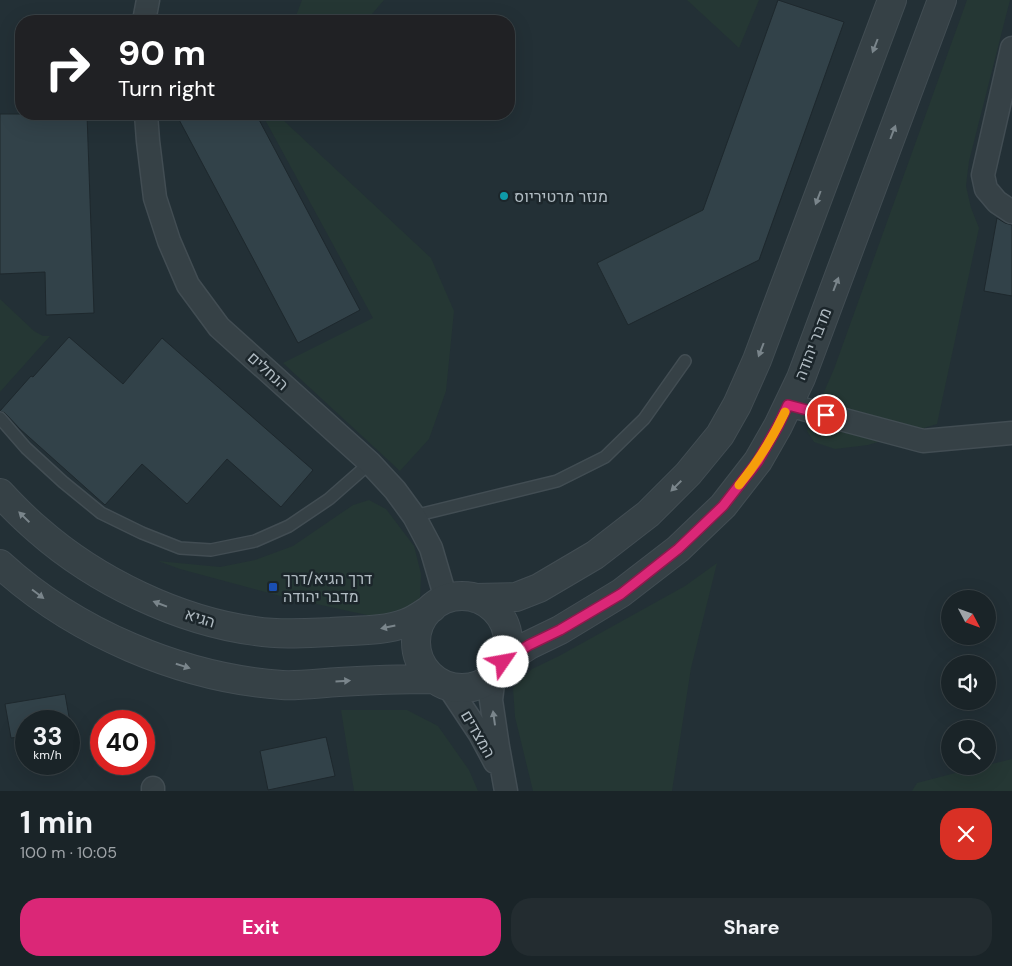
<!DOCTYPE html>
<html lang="en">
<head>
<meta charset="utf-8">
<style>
	:root { --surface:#1a2428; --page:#232c30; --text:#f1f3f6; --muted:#9fa4a8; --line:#384145; --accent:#db2777 }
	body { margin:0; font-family:"DM Sans",Heebo,sans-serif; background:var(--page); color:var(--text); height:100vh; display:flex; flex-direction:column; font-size:19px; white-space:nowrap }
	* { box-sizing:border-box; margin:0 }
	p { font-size:16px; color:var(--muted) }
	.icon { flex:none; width:28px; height:28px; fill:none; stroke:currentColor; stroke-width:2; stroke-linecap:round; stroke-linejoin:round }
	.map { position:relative; height:791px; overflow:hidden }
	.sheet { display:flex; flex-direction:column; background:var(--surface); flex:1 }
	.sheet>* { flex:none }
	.banner { position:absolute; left:15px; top:15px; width:500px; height:105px; border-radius:20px; box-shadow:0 5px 20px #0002,0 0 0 1px var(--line); background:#202124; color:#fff; overflow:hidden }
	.needle { width:32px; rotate:131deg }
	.buttons { position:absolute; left:941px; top:590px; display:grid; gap:10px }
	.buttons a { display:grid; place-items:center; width:55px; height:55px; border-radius:50%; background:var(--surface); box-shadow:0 5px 20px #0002,0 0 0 1px var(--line); font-size:25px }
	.speed { position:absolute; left:15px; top:710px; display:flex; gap:10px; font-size:25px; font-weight:700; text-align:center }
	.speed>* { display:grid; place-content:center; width:65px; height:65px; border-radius:50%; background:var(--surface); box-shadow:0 5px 20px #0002,0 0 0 1px var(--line); line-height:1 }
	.speed small { font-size:12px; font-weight:400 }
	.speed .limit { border:8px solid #d22; background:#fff; color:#111 }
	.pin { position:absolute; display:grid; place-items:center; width:42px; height:42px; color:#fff; margin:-21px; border:2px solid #fff; border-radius:50%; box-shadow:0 1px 5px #0007 }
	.me { position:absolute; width:55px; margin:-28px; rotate:57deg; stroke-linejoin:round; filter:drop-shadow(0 0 4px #0008) }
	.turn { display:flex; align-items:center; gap:18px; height:105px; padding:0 20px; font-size:22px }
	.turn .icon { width:65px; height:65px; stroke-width:2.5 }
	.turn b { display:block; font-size:35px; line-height:42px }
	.round { display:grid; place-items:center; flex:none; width:52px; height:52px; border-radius:20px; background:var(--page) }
	.headline { display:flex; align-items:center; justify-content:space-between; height:85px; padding:0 20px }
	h1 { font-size:30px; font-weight:700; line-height:38px }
	.cta { display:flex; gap:10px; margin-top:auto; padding:10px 20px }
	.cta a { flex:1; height:58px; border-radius:20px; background:var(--accent); color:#fff; font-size:20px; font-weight:700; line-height:58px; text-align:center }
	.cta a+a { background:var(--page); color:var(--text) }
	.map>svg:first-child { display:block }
	.green { fill:#253734 }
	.building { fill:#324249; stroke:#1e282d }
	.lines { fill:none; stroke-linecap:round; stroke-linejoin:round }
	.service-casing { stroke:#424d53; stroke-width:14 }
	.minor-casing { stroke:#424d53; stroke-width:25 }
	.tertiary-casing { stroke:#424d53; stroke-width:30 }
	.service { stroke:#364146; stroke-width:11 }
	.minor { stroke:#364146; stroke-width:22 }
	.tertiary { stroke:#364146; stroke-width:28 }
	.oneway { fill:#7a858b }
	.route-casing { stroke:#8e194d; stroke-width:12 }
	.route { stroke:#db2777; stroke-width:9 }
	.slow { stroke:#f59e0b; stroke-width:9 }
	.culture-dot { fill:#0f9aa8; stroke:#1c262b; stroke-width:2 }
	.transit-dot { fill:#1a4fb4; stroke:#1c262b; stroke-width:2 }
	.labels { text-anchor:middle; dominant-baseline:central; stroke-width:5; stroke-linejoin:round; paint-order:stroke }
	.poi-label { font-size:16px; fill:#b1bcc3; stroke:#1c262b; text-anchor:start }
	.street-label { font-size:16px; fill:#b1bcc3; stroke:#1c262b }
</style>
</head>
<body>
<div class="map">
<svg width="1012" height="791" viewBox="0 0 1012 791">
	<rect width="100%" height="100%" fill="#233036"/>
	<path class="green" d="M 302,0 L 384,0 L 366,21 L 294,21 Z
		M 687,0 L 759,0 L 739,48 Z
		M 967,0 L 1010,0 L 969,161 L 966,186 L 971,208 L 979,228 L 937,424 L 868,445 L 835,449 L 814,442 L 807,431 L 834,369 Z
		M 262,114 L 287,114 L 282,119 L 431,258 L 454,311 L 446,391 L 429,439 L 400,471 L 283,363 L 373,318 Z
		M 0,299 L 34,331 L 43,336 L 50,336 L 0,392 Z
		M 369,500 L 386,509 L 414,546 L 421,574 L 420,598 L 411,607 L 400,613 L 376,617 L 284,597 L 180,569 L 158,561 L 220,567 L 255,560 L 293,546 L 353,505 Z
		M 717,563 L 691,668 L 672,791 L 533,791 L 515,717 L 513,688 L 532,669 L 559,656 L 685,586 Z
		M 341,710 L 407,710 L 438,726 L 469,770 L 478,791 L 354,791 Z
		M 1012,759 L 1012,791 L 912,791 L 917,783 L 982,766 L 988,766 L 988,765 Z"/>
	<path class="building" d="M 778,0 L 844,22 L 759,260 L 628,325 L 597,263 L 703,210 Z
		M 0,114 L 87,114 L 94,313 L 46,315 L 45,272 L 0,274 Z
		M 176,114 L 256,114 L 360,310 L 298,343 Z
		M 997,218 L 1005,223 L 1012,225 L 1012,296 L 984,291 Z
		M 69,337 L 123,384 L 162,338 L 313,470 L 281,507 L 227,459 L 187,504 L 142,464 L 105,505 L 20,429 L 5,413 L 0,411 L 31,376 L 33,377 Z
		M 65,694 L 71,728 L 69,728 L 69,721 L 26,721 L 26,736 L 11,738 L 5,704 Z
		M 326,737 L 335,776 L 268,790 L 260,751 Z"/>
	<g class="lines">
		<defs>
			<path id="service" d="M 0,418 L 26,448 L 63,482 L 101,513 L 142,533 L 180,548 L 211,550 L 255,541 L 289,526 L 329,499 L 370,463
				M 414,516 L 557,481 L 605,457 L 644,419 L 685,361"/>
			<path id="minor" d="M 144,21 L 148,0
				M 1012,48 L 983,175 L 986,189 L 997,202 L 1012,212
				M 146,114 L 148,141 L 155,198 L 169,241 L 188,285 L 219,327 L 370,463 L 395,490 L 414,516 L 431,548 L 446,599
				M 788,405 L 923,441 L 1012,433
				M 494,675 L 491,700 L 498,747 L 506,791
				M 448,686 L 480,734 L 495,762
				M 153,788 L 153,791"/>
			<path id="tertiary" d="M 0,493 C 12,506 25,519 38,530 C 96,581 179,621 255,631 C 280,635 306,633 331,632 C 355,630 382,632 406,623 C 415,620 424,613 432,608
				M 0,564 C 74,632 181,678 282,685 C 300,686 320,683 339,682 C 370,680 402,679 434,679
				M416 642a46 46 0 1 1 92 0a46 46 0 1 1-92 0Z
				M 475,598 L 516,597 L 539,588 L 595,555 L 648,514 L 688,474 L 720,435 L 737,405 L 757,360 L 892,0
				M 503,662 L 529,645 L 560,630 L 621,593 L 678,549 L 723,506 L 758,461 L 778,426 L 801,378 L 942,0"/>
		</defs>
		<use href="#service" class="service-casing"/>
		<use href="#minor" class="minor-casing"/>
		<use href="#tertiary" class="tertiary-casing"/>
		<use href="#service" class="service"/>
		<use href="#minor" class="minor"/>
		<use href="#tertiary" class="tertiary"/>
	</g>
	<defs><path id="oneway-solid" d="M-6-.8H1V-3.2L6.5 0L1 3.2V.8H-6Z" transform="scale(1.25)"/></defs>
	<g class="oneway">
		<use href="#oneway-solid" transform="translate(875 46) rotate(111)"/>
		<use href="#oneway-solid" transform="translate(893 132) rotate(-69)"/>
		<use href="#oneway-solid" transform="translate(818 198) rotate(111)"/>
		<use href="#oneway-solid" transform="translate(836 284) rotate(-69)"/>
		<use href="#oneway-solid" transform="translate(761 350) rotate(111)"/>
		<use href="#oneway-solid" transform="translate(676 486) rotate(135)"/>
		<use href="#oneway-solid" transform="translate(24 517) rotate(-136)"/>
		<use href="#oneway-solid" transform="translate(38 594) rotate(37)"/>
		<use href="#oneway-solid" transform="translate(160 604) rotate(-159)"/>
		<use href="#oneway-solid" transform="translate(388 627) rotate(168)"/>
		<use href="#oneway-solid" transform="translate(183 666) rotate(17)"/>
		<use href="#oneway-solid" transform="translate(343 681) rotate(-3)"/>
		<use href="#oneway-solid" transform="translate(494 718) rotate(-98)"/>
	</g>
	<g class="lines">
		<defs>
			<path id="route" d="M 503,662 L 529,645 L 560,630 L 621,594 L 678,549 L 723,506 L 758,461 L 778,426 L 788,405 L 826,415"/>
		</defs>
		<use href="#route" class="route-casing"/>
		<use href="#route" class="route"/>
		<path class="slow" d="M 739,485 C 758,462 772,439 785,412"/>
	</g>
	<circle class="culture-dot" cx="504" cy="196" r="5"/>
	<rect class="transit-dot" x="268" y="582" width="10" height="10" rx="2.5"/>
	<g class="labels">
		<g class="poi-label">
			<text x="514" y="196">מנזר מרטיריוס</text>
			<text x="283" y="578">דרך הגיא/דרך<tspan x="283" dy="18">מדבר יהודה</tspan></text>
		</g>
		<g class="street-label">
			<text transform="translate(813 344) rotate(-69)">מדבר יהודה</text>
			<text transform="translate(268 371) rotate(42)">הנחלים</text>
			<text transform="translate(200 618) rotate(17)">הגיא</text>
			<text transform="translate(478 734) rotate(60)">המצדים</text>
		</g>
	</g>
</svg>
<div class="buttons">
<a><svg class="needle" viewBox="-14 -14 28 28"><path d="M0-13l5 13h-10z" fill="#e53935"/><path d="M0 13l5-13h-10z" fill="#9fa4a8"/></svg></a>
<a><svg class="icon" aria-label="sound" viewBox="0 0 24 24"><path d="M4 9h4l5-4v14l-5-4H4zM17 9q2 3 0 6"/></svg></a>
<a><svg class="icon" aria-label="search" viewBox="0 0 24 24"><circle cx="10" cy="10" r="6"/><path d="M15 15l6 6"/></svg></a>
</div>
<div class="speed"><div>33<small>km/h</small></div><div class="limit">40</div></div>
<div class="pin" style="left:826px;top:415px;background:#d93025"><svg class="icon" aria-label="arrive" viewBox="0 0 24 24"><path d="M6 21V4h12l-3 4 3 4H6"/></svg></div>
<svg class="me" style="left:503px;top:662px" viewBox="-20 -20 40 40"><circle r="19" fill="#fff"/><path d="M0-13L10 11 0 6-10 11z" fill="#db2777"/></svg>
<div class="banner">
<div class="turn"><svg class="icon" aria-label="right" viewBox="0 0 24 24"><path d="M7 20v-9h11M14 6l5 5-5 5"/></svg><div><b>90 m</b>Turn right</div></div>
</div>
</div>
<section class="sheet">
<div class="headline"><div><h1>1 min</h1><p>100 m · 10:05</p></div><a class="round" style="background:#d93025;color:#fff"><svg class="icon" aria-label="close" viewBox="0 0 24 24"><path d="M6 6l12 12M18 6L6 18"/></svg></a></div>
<div class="cta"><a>Exit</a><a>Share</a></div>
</section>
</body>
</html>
